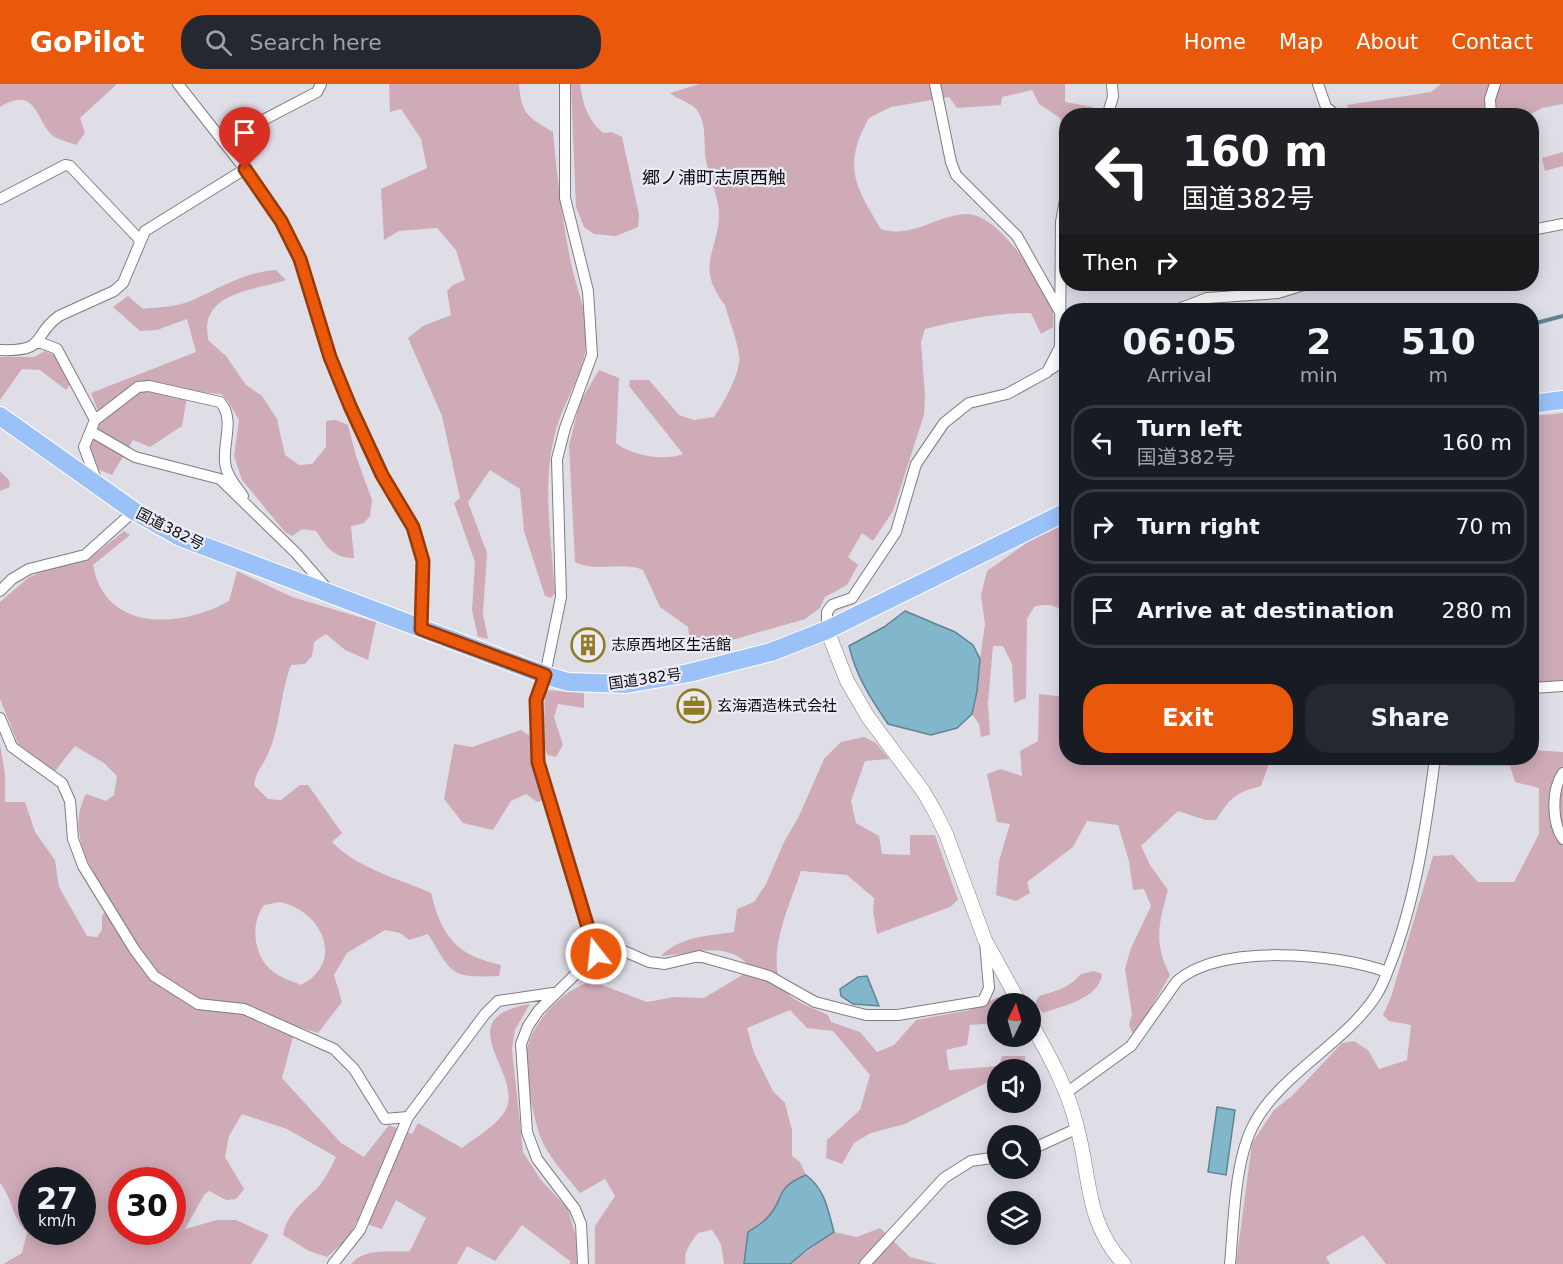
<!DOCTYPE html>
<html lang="en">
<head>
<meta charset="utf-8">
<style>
	:root { --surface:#171b24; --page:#242831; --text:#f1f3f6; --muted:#9ea1a6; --line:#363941; --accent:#ea580c }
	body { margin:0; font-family:"DejaVu Sans","Noto Sans JP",sans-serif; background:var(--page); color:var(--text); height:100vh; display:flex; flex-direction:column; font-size:22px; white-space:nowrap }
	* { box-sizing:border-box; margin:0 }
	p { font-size:20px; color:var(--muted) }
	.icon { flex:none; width:33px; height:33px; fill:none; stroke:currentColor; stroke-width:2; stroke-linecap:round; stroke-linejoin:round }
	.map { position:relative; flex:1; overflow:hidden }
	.sheet { position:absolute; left:1059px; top:219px; width:480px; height:462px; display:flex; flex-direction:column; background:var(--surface); border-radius:24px; box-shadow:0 3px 15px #0003 }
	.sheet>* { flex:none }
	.banner { position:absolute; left:1059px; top:24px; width:480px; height:183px; border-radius:24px; box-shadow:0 3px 15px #0003; background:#202124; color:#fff; overflow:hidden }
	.needle { width:39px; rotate:5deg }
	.tools { position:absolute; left:987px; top:909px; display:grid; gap:12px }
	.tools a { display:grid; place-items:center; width:54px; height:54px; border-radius:50%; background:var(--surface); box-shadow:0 3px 15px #0003; font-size:30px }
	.speed { position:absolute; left:18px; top:1083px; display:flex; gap:12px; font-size:30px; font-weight:700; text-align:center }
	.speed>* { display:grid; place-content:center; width:78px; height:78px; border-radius:50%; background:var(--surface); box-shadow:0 3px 15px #0003; line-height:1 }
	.speed small { font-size:15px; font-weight:400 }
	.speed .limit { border:9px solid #d22; background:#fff; color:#111 }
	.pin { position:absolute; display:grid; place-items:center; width:51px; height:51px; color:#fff; margin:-62px -26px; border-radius:50% 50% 50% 0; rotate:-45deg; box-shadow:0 0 6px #0007 }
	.pin .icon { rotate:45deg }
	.me { position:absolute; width:66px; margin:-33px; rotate:344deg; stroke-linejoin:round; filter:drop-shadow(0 0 4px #0008) }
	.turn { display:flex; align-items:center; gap:21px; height:126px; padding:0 24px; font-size:27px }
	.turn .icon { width:78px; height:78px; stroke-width:2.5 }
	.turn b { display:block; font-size:42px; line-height:51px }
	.then { display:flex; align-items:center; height:57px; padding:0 24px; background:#0003; gap:12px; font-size:22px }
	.eta { display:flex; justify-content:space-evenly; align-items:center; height:102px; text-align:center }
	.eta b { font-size:36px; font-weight:700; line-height:42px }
	.primary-button { display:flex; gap:12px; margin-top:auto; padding:12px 24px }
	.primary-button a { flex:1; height:69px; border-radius:24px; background:var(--accent); color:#fff; font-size:24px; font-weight:700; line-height:69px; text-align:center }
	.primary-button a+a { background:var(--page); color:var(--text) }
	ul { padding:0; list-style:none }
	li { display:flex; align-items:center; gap:18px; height:75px; margin:0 12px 9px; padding:0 12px; border:3px solid var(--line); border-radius:24px }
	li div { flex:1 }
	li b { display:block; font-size:22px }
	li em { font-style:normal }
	header { display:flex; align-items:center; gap:36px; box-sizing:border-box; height:84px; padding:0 30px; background:var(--accent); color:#fff }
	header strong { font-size:28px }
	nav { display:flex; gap:33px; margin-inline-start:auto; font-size:21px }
	.search { width:420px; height:54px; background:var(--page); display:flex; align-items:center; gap:15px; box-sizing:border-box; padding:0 21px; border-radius:24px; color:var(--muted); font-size:22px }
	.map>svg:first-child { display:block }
	.green { fill:#cfabb7; fill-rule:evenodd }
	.water { fill:#82b7cb; stroke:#5f8392; stroke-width:1.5 }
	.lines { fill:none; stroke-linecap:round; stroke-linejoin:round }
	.stream { stroke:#5f8392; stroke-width:4 }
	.minor-casing { stroke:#7d7c85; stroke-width:12 }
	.tertiary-casing { stroke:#7d7c85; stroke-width:15 }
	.trunk-casing { stroke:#fff; stroke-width:20 }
	.minor { stroke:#fff; stroke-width:10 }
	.tertiary { stroke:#fff; stroke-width:14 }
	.trunk { stroke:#9ac2f8; stroke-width:18 }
	.route-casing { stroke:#983908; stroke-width:15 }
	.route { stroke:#ea580c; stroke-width:10 }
	.labels { text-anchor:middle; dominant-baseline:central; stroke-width:4.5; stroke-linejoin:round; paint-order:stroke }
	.street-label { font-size:15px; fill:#0c0b0e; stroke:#ecebf5 }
	.poi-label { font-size:15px; fill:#0c0b0e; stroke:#ecebf5; text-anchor:start }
	.quarter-label { font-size:18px; fill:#0c0b0e; stroke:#ecebf5 }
</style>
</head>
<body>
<header>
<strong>GoPilot</strong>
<div class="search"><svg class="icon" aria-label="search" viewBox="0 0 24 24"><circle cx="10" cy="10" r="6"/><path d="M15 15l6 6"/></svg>Search here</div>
<nav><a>Home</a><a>Map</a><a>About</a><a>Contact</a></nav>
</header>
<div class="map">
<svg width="1563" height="1180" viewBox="0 0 1563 1180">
	<rect width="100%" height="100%" fill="#dfdee7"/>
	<path class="green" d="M 0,0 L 116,0 L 116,1 L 80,34 L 85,49 L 76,61 C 69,58 59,56 53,52 C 36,38 37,0 0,23 Z
		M 389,0 L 519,0 C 521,30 528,33 553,48 C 557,92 562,135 571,179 C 576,204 588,229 587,255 C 585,290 561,320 554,354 C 542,403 552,460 555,509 L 551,514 L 545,512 L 524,447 L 520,405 L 490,386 L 468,418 L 487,469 L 483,530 L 488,555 L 478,553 L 472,526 L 475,478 L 454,419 L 460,414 L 442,332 L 408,254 L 423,242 L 451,231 L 447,207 L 453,201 L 465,196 L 456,166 L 437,144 L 399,147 L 384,156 L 381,105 L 427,84 L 421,55 L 401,25 L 390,28 Z
		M 571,0 L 580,0 C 583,20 587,35 603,49 L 612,48 L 622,53 L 639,130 L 638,143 L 616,152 L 594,150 L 584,143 L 576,123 Z
		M 700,0 L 1065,0 L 1065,18 L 1093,23 L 1094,31 L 1066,32 L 1066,61 L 1060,34 L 1039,20 L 1032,6 L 1002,13 L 1001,21 L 957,24 L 949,13 L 891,23 L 869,34 C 842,82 855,102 881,145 C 911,155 935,132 965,130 C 999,128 1041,198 1052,225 C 1054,230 1053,237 1053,243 L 1041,250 L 1031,229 C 995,229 961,236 925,245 L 921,258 L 925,312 L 924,331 L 893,427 L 873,457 L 862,449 L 848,473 L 858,481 L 847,501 L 825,513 L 820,524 L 805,535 L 691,568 L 688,543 L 660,523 L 643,486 C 621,477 597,489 575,478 L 569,361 L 580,318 L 599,286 L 619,294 L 616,359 C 632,372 664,377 683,370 L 629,302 L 630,296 L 649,296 L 679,331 L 694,336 L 714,333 C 723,320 742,287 739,271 C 737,255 729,237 725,221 C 694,181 719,168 719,129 C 718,110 709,94 706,76 C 703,59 708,36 694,23 C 687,17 677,15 670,9 Z
		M 1441,0 L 1563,0 L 1563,20 L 1542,24 L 1529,31 L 1356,31 L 1349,27 L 1347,21 L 1431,8 Z
		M 1563,68 L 1563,82 L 1545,87 L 1542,74 Z
		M 276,186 L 286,196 C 262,205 216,206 208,236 C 206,242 208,250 208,256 L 226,272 L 246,301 L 262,312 L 277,335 L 285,371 L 299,381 L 312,380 L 326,363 L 326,337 L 336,336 L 348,341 L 356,372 L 372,416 L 370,432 L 364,439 L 351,442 L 354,474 C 333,474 326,462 316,447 L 302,445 L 292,452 L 285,448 L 242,396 L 234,372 L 239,336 L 228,317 L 221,310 L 188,307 L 182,342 L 150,363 L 133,356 L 112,391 L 99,386 L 88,360 C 106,339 100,333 91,309 L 196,268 L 187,235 L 157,246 L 140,247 L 113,223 L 128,212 L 143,225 C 159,223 178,223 193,216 C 221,203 245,188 276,186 Z
		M 1240,200 L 1293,200 C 1274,205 1259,206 1240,200 Z
		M 45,267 L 57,273 L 71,299 L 66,306 L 40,286 L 22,285 L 0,316 L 0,273 L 34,273 Z
		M 1563,329 L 1563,598 L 1532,599 L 1532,332 Z
		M 0,387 L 9,396 L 10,403 L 0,407 Z
		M 1066,439 L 1066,529 C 1056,521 1046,519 1034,523 L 1027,535 L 1026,614 L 1014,619 L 1012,580 L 1003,562 L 993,562 L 988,619 L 990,651 L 981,653 L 979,640 L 972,630 L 985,540 L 981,511 L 987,487 L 1038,451 Z
		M 124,447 L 130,451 L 93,481 C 105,549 181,544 229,517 L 237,487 L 292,513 L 376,538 L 368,576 L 345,566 L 326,550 L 314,558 L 312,572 L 305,580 L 291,581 C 280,609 280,647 267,672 C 261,685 257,685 254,701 L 268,715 L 281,716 L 300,701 L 308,701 L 342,749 L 332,758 C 358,785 398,794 431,809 C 442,853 456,871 501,881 L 499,892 C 450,894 453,891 428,850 L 409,856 L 400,849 L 385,846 L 347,869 L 334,891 L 342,918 L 318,949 L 296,942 L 282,994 L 341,1059 L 364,1073 L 389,1041 L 412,1050 L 418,1039 L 462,1064 C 476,1053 500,1040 507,1023 C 520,986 448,934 530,920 L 515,946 L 512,965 L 523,1068 L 541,1096 L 568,1125 L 576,1153 L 577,1180 L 570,1180 L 570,1177 L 522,1141 L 495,1177 L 467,1162 L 457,1180 L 351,1180 C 366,1163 389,1169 410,1167 L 426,1134 L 396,1116 L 382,1145 L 357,1137 L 348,1154 L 327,1173 L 309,1167 L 283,1151 C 287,1129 304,1118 319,1102 C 326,1094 331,1083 336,1073 L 287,1045 L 242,1030 L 229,1052 L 225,1073 L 244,1105 L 236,1115 L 226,1116 L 209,1107 L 204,1111 L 185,1145 L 217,1136 L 236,1136 L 269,1151 L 251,1180 L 3,1180 L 22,1169 L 27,1148 C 12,1135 13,1115 0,1099 L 0,660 L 5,690 L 5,718 L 25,718 L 35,748 L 55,776 L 59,803 L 87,852 L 97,853 L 102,846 L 102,831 L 113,821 C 93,787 65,750 86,710 L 106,717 L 114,711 L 117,692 L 104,679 L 75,662 L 55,687 L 18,660 L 0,615 L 0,518 L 28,494 L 50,483 L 93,472 ZM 280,818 C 322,827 346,878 301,901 C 292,897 282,894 275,889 C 254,875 249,841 264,821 ZM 32,1096 L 82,1096 L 82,1148 L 32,1148 ZM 122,1096 L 172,1096 L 172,1148 L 122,1148 Z
		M 545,606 L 584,609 L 584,624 L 558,620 L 554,633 L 563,661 L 556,673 L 548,671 L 543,662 Z
		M 1039,610 L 1066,613 L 1066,674 L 1271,674 L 1261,702 C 1235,709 1231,713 1216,736 L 1205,736 L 1178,727 L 1141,762 L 1150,781 L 1168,806 C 1159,839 1153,859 1170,891 L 1134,953 L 1129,941 L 1132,930 L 1125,885 L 1131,864 L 1151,822 L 1144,805 L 1133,806 L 1129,777 L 1118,741 L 1087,737 L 1073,763 L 1027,798 L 1030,809 L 1016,817 L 996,811 L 999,777 L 1010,740 L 997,738 L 987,690 L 1001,685 L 1022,692 L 1020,667 L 1038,657 Z
		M 521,646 L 530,652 L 544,716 L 537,718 L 526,710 L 511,717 L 493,746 L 463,739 L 444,715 L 454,660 L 472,663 Z
		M 864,653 L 876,659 L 889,675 L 865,677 L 851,717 L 856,739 L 879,752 L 882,770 L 910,771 L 910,751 L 935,751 L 958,816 L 950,823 L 877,850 L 873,827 L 874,814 L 847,791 L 801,787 C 790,821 759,883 790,912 C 800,920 816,925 828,931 L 831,938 L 860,948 L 877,968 L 894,961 L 916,936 L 970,926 L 998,913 L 1006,919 L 998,920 L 997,939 L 970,941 L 967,961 L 946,966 L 949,986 L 999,982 L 1002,972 L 1025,972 L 1025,985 L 998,986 L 997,997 L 988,998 L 905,1040 L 871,1049 L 854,1059 L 842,1080 L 826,1074 L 827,1056 L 860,1026 L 870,991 L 833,947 L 807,944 L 790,926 L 747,944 L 754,969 L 773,1007 L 785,1019 L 792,1046 L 792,1072 L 800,1078 L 806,1091 C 774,1104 786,1113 768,1133 C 763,1139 754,1144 748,1148 L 744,1180 L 724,1180 L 721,1160 L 712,1146 L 698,1149 C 692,1157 682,1169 686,1180 L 595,1180 L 595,1142 L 615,1112 L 605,1095 L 580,1109 C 568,1094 553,1078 544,1061 C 535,1045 524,988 526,970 C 531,938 562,907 591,897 L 647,918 L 674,913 L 704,914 L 744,890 L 746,879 C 723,856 689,871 661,872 C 680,852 709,852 734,848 L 737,825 L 754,818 L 766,800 L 784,758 L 799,732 L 824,675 L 841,658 Z
		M 1532,666 L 1563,668 L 1563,1180 L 1386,1180 L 1363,1151 L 1326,1173 L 1330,1180 L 1236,1180 L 1252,1059 L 1274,1026 L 1293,1011 L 1342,959 L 1354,957 L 1368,966 L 1379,985 L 1407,976 L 1411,941 L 1389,937 L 1383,931 L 1391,913 L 1433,772 L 1453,771 L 1478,798 L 1514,798 L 1539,750 L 1539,704 L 1515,698 L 1510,682 L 1447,682 L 1446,674 L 1532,674 Z
		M 1094,887 L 1102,890 C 1100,914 1063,922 1043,929 L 1035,919 L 1039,912 C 1056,907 1069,904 1081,890 Z
		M 880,1144 L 910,1173 L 937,1180 L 790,1180 L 834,1148 L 857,1153 Z"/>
	<path class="water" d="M 905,527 L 955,548 L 973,561 L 980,575 L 977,607 L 972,630 L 957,644 L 931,651 L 888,640 C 871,615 856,592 849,562 L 884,543 Z
		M 867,892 L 879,922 L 853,920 L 841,912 L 840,905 L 858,893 Z
		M 1217,1023 L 1235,1026 L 1226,1091 L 1208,1088 Z
		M 806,1091 C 825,1105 828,1126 834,1148 L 808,1165 L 790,1180 L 744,1180 L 748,1148 C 754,1144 763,1139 768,1133 C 786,1113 774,1104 806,1091 Z"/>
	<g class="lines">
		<path class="stream" d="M 1532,240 L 1563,232"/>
		<defs>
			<path id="minor" d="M 178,0 L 245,85 L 281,137 L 300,175 L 330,273 L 350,322 L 382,391 L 413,443 L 419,459 L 423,477 L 421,545
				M 565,0 L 565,114 L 588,207 L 592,271 L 565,344 L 557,375 L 561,513 L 545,591 L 536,616 L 538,677 L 596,870 L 539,926 L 528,942 L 521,960 L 527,1048 L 537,1075 L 575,1125 L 581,1140 L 583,1180
				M 935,0 L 951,78 L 956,91 L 1017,152 L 1061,230
				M 1318,0 L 1326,23 L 1337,32
				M 1107,32 L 1113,13 L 1112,0
				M 1491,32 L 1490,15 L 1495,0
				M 223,57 L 317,8 L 321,0
				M 0,115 L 65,81 L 70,82 L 140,156
				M 1532,146 L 1563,140
				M 1176,226 L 1207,214 L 1278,209 L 1307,200
				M 39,258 L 57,265 L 95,336 L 84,363 L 97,398
				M 0,266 C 48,268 31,252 59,232 L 114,207 L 123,199 L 145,147 L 245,85
				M 1049,286 L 1066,276
				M 95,336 L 138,303 L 149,302 L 220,318 C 235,334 223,358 225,378 C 226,391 236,402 243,412
				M 92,348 L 135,373 L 220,395 L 296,469 L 329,507
				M 0,507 L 12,495 L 29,485 L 85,471 L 134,427
				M 827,546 L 827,528 L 832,521 L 852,514 L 896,448 L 916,380 L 944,339 L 969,319 L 1007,310 L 1047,288 L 1060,263 L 1061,138 L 1066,111
				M 1532,604 L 1563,602
				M 0,634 L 12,663 L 62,699 L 70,717 L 73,755 L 83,782 L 134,865 L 154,892 L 198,920 L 244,925 L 334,965 L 354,985 L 385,1035 L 408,1033
				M 1563,689 C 1551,706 1552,739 1563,755
				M 596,870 L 605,864 L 617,864 L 649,878 L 665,880 L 699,872 L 769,892 L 815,918 L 866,931 L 898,931 L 983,917 L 989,904 L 985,858
				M 1066,1009 L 1131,962 L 1177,897 C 1221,859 1336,869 1387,888
				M 1030,1066 L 1078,1044
				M 333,1180 L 360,1146 L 408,1033 L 485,930 L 498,917 L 553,909
				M 865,1180 L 944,1094 L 971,1077 L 998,1073
				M 1230,1180 C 1234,1138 1234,1075 1255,1038 C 1282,989 1348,957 1377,910 C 1383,901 1386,891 1390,881 C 1416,816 1426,743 1435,674"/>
			<path id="tertiary" d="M 827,546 L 847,597 L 868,633 L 923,707 L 934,726 L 946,750 L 985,856 L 1020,920
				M 1030,938 C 1049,971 1068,1005 1077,1043 C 1091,1094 1085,1138 1124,1180"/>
			<path id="trunk" d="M 1532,320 L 1563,316
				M 0,332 L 134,427 L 180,453 L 545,591 L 568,598 L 626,600 L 689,589 L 771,568 L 827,546 L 1066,428"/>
		</defs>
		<use href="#minor" class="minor-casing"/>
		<use href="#tertiary" class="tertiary-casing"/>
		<use href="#trunk" class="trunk-casing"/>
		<use href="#minor" class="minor"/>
		<use href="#tertiary" class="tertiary"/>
		<use href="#trunk" class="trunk"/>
	</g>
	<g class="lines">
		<defs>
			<path id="route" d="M 245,85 L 281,137 L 300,175 L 330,273 L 350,322 L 382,391 L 413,443 L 423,477 L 421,545 L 545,591 L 536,616 L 538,678 L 596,870"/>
		</defs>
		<use href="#route" class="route-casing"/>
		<use href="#route" class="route"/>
	</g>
	<defs>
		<symbol id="building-ring" viewBox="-11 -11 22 22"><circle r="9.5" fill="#ecebf5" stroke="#907c23" stroke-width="1.5"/><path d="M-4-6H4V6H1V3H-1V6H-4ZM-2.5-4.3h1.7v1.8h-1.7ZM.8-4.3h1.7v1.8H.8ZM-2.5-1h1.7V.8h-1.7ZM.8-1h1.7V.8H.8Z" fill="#907c23"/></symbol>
		<symbol id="office-ring" viewBox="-11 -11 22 22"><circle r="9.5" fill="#ecebf5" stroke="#907c23" stroke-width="1.5"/><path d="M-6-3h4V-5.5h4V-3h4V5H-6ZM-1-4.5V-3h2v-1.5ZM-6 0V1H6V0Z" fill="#907c23"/></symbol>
	</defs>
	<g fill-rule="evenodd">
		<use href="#building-ring" x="569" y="542" width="38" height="38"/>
		<use href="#office-ring" x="675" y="603" width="38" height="38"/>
	</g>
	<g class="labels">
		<g class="street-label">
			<text transform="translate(170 445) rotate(27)">国道382号</text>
			<text transform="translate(645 595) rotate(-8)">国道382号</text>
		</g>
		<g class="poi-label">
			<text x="611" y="561">志原西地区生活館</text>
			<text x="717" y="622">玄海酒造株式会社</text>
		</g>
		<g class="quarter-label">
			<text x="714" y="93">郷ノ浦町志原西触</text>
		</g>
	</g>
</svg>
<div class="tools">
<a><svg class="needle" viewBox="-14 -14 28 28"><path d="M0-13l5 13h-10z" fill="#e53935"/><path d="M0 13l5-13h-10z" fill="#9ea1a6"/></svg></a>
<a><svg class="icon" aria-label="sound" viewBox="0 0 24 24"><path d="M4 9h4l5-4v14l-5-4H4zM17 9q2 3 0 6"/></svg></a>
<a><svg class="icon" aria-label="search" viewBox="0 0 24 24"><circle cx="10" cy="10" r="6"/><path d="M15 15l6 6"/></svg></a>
<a><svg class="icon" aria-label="layers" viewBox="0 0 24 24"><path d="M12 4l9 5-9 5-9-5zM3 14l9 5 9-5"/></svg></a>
</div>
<div class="speed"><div>27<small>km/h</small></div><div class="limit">30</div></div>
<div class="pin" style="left:245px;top:85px;background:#d93025"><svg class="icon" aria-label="arrive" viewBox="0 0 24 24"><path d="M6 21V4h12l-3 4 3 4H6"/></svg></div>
<svg class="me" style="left:596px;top:870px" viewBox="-20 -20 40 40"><circle r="17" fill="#ea580c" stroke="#fff" stroke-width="3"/><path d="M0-11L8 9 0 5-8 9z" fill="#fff"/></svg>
<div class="banner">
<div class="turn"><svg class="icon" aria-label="left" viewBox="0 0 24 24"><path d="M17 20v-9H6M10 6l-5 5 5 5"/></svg><div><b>160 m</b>国道382号</div></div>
<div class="then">Then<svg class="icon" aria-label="right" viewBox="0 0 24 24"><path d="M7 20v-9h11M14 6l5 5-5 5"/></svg></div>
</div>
<section class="sheet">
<div class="eta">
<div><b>06:05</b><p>Arrival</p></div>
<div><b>2</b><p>min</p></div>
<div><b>510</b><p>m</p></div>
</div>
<ul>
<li><svg class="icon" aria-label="left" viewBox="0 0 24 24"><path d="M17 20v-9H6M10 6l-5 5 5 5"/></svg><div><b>Turn left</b><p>国道382号</p></div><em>160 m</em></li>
<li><svg class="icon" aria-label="right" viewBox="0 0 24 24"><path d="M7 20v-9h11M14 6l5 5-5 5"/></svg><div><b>Turn right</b></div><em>70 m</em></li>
<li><svg class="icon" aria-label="arrive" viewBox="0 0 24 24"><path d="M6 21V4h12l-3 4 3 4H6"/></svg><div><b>Arrive at destination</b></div><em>280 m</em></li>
</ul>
<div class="primary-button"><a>Exit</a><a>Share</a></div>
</section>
</div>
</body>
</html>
